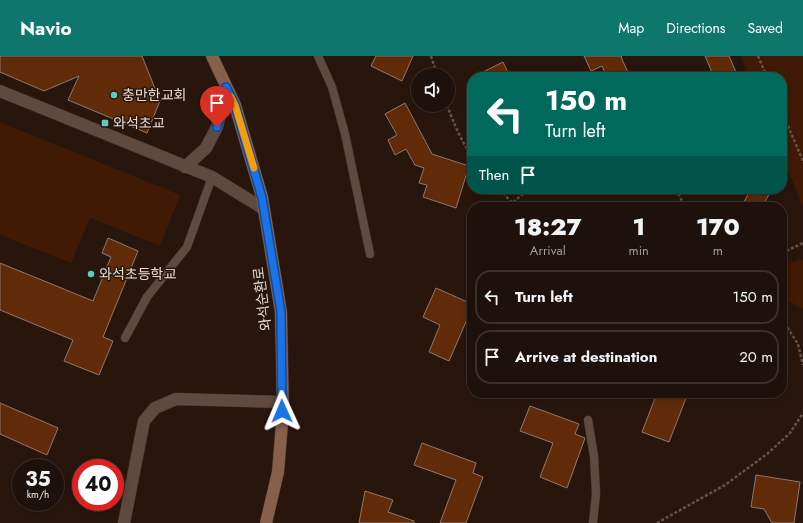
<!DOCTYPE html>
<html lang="en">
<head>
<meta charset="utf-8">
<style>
	:root { --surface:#1e100a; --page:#261913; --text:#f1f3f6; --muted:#a19d9c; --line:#3c302b; --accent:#0f766e }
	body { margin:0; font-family:Jost,"Noto Sans KR",sans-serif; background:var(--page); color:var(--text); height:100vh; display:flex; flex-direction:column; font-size:15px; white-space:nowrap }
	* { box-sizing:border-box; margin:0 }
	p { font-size:13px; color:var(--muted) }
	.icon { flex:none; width:22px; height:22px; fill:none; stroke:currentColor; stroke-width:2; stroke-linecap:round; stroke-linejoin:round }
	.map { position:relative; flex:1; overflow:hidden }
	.details { position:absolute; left:467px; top:146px; width:320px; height:196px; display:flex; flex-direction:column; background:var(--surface); border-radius:16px; box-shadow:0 2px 10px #0003,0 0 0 1px var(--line) }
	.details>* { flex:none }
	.top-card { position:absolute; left:467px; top:16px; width:320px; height:122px; border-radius:16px; box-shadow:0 2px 10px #0003,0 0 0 1px var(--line); background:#00695c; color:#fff; overflow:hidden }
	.buttons { position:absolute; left:411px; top:12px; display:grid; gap:8px }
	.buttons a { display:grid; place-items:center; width:44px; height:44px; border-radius:50%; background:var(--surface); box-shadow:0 2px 10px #0003,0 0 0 1px var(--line); font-size:20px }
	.speed { position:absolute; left:12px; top:403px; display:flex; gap:8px; font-size:20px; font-weight:700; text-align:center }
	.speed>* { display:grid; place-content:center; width:52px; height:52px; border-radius:50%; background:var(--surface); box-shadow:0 2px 10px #0003,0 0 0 1px var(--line); line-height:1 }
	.speed small { font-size:10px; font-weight:400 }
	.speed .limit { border:6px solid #d22; background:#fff; color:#111 }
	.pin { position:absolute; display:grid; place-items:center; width:34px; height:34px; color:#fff; margin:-41px -17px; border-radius:50% 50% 50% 0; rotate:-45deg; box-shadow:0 0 4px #0007 }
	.pin .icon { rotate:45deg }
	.me { position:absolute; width:44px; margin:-22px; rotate:359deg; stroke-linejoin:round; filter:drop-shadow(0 0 3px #0008) }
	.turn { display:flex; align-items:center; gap:14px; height:84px; padding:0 12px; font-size:18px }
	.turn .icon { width:52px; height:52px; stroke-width:2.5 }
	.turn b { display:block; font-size:28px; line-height:34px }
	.then { display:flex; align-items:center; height:38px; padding:0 12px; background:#0003; gap:8px; font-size:15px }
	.eta { display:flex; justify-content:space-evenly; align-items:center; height:68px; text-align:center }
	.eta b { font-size:24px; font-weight:800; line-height:28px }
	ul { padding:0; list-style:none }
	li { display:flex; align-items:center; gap:12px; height:54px; margin:0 8px 6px; padding:0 4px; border:2px solid var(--line); border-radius:16px }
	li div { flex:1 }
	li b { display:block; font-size:15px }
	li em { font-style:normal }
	header { display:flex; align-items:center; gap:24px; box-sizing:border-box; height:56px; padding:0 20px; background:var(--accent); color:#fff }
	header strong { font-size:19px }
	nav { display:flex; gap:22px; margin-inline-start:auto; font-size:14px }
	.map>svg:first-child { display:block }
	.green { fill:#401a05 }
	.building { fill:#612b09; stroke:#90786c }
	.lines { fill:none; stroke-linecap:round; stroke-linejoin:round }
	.lane-casing { stroke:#40332f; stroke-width:9 }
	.street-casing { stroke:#40332f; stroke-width:13 }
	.secondary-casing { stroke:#40332f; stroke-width:13 }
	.path { stroke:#63534a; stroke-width:2.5; stroke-dasharray:3 2; stroke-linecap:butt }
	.lane { stroke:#5f4a3f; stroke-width:8 }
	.street { stroke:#5f4a3f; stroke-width:12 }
	.secondary { stroke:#87604b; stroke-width:12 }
	.route-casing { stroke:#114b97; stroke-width:10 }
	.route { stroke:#1a73e8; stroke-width:7 }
	.slow { stroke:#f59e0b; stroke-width:7 }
	.poi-dot { fill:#59cebe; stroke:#28160d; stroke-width:1.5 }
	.labels { text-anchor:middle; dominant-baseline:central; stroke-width:3; stroke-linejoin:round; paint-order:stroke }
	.poi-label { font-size:14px; fill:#e8dbd4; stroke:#28160d; text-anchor:start }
	.street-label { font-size:14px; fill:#e8dbd4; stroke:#28160d }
</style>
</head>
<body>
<header>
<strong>Navio</strong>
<nav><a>Map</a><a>Directions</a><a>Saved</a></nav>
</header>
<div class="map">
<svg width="803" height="467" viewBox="0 0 803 467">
	<rect width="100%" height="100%" fill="#28160d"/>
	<path class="green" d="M 741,0 L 803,0 L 803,151 L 782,100 L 782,21 L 749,21 Z
		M 0,66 L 180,139 L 160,190 L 90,162 L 71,207 L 0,179 Z
		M 799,203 L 803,204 L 803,253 L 782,243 L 782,212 L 786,209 Z"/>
	<path class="building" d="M 0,0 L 142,0 L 160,45 L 147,77 L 68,44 L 79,20 L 44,35 L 0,16 Z
		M 376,0 L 413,0 L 402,25 L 371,10 Z
		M 584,0 L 622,0 L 621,1 L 630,21 L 607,21 L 602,10 L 591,15 Z
		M 705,0 L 729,0 L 738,21 L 714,21 Z
		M 503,6 L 510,21 L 473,21 Z
		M 405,47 L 432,98 L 469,110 L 456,152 L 423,141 L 427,129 L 419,127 L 424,112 L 415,109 L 406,93 L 395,99 L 388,84 L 397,79 L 385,58 Z
		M 751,133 L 772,133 L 762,151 L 741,151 Z
		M 108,182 L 138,195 L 103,281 L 113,285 L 99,319 L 64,305 L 73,284 L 0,254 L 0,207 L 93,245 L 111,201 L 102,197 Z
		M 436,232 L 472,248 L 472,252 L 449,305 L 429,296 L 440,269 L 423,261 Z
		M 657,337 L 688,337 L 669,386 L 642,376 Z
		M 0,347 L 58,372 L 47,399 L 0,378 Z
		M 530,350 L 579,368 L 575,378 L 585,382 L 567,432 L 540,421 L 553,387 L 520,375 Z
		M 422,387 L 476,407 L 473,417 L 483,421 L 466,467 L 440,467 L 456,424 L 414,409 Z
		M 756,419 L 800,426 L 794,467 L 772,467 L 764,453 L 751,451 Z
		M 365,435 L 393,444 L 388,456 L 414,465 L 414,467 L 359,467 Z"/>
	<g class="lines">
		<defs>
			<path id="lane" d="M 318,0 L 332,31 L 345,78 L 370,198
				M 125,282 L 147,241 L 187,191 L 212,121
				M 588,364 L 594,400 L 596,438 L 593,467"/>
			<path id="street" d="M 0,35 L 212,121 L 264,153
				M 185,111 L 206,92 L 217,71 L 226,31
				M 124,467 L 144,365 L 155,352 L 176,343 L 282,346"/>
			<path id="secondary" d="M 212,0 L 235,49 L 262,141 L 281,256 L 283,355 L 278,416 L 266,467"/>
		</defs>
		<use href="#lane" class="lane-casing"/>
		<use href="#street" class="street-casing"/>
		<use href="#secondary" class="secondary-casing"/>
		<path class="path" d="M 431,0 L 437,19
			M 758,0 L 767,21
			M 447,49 C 452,63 462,88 472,99
			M 782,56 L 803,105
			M 500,133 L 512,147 L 529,133
			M 676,133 L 685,151
			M 782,197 L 803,187
			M 782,263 L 798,288 L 803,309
			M 657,467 L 725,429 L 767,398 L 790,377 L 803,357"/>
		<use href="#lane" class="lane"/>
		<use href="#street" class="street"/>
		<use href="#secondary" class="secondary"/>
	</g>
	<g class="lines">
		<defs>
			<path id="route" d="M 217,71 L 226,31 L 235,49 L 262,142 L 281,256 L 282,355"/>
		</defs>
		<use href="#route" class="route-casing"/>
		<use href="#route" class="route"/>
		<path class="slow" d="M 231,41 L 235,49 L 254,112"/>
	</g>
	<g class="poi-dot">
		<circle cx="114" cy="39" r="4"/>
		<rect x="101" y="63" width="8" height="8" rx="2"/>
		<circle cx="91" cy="218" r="4"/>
	</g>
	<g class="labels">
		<g class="poi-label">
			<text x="122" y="39">충만한교회</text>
			<text x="113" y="67">와석초교</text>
			<text x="99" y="218">와석초등학교</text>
		</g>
		<g class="street-label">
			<text transform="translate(262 243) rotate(-97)">와석순환로</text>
		</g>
	</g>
</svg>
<div class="buttons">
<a><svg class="icon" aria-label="sound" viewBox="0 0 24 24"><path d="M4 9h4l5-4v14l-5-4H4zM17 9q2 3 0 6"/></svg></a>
</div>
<div class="speed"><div>35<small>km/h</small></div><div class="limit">40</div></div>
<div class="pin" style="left:217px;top:71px;background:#d93025"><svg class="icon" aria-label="arrive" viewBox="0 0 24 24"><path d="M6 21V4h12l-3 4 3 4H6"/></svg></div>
<svg class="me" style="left:282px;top:355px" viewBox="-20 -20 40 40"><path d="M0-17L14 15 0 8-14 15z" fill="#1a73e8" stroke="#fff" stroke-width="4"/></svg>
<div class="top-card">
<div class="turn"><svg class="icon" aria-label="left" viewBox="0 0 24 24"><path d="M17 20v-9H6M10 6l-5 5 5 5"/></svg><div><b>150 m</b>Turn left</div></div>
<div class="then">Then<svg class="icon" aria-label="arrive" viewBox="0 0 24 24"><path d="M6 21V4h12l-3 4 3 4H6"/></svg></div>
</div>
<section class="details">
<div class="eta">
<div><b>18:27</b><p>Arrival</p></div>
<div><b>1</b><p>min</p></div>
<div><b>170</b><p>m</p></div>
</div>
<ul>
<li><svg class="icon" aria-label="left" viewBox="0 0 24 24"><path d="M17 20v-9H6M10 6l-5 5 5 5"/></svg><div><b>Turn left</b></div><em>150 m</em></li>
<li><svg class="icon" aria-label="arrive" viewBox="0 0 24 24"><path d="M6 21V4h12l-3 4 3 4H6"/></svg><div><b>Arrive at destination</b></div><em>20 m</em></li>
</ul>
</section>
</div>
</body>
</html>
